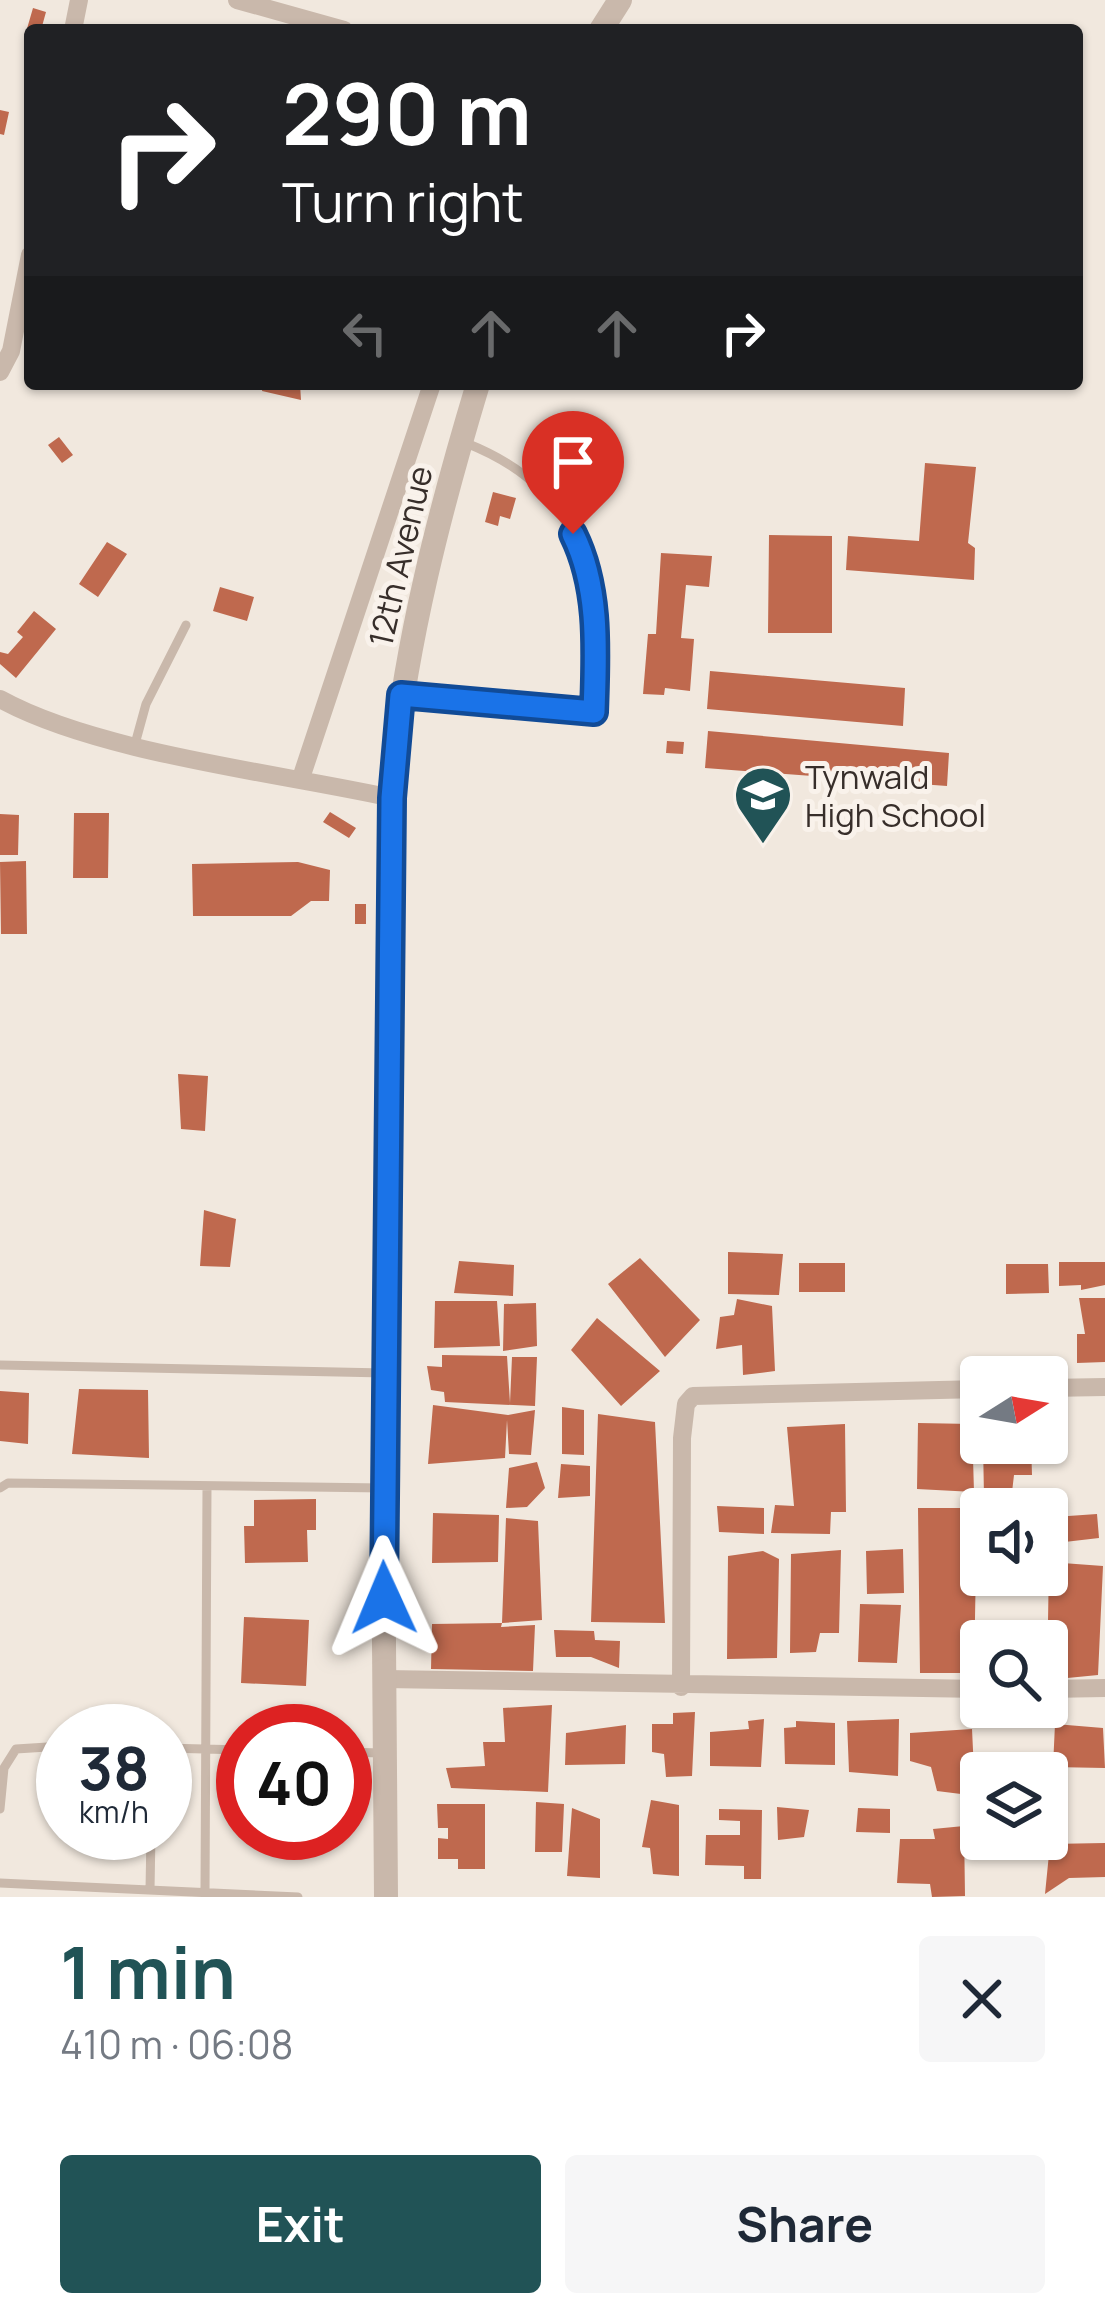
<!DOCTYPE html>
<html lang="en">
<head>
<meta charset="utf-8">
<style>
	:root { --surface:#fff; --page:#f6f6f7; --text:#1f2937; --muted:#747a83; --accent:#215356 }
	body { margin:0; font-family:Manrope,sans-serif; background:var(--page); color:var(--text); height:100vh; display:flex; flex-direction:column; font-size:45px; white-space:nowrap }
	* { box-sizing:border-box; margin:0 }
	p { font-size:39px; color:var(--muted) }
	.icon { flex:none; width:66px; height:66px; fill:none; stroke:currentColor; stroke-width:2; stroke-linecap:round; stroke-linejoin:round }
	.map { position:relative; height:1897px; overflow:hidden }
	.sheet { display:flex; flex-direction:column; background:var(--surface); flex:1 }
	.sheet>* { flex:none }
	.banner { position:absolute; left:24px; top:24px; width:1059px; height:366px; border-radius:12px; box-shadow:0 3px 9px #0004; background:#202124; color:#fff; overflow:hidden }
	.needle { width:78px; rotate:79deg }
	.tools { position:absolute; left:960px; top:1356px; display:grid; gap:24px }
	.tools a { display:grid; place-items:center; width:108px; height:108px; border-radius:12px; background:var(--surface); box-shadow:0 3px 9px #0004; font-size:60px }
	.speed { position:absolute; left:36px; top:1704px; display:flex; gap:24px; font-size:60px; font-weight:700; text-align:center }
	.speed>* { display:grid; place-content:center; width:156px; height:156px; border-radius:50%; background:var(--surface); box-shadow:0 3px 9px #0004; line-height:1 }
	.speed small { font-size:30px; font-weight:400 }
	.speed .limit { border:18px solid #d22; background:#fff; color:#111 }
	.pin { position:absolute; display:grid; place-items:center; width:102px; height:102px; color:#fff; margin:-123px -51px; border-radius:50% 50% 50% 0; rotate:-45deg; box-shadow:0 0 12px #0007 }
	.pin .icon { rotate:45deg }
	.me { position:absolute; width:132px; margin:-66px; rotate:359deg; stroke-linejoin:round; filter:drop-shadow(0 0 9px #0008) }
	.turn { display:flex; align-items:center; gap:42px; height:252px; padding:0 60px; font-size:54px }
	.turn .icon { width:156px; height:156px; stroke-width:2.5 }
	.turn b { display:block; font-size:84px; line-height:102px }
	.lanes { display:flex; align-items:center; height:114px; padding:0 60px; background:#0003; justify-content:center; gap:60px; direction:ltr }
	.lanes .off { opacity:.35 }
	.round { display:grid; place-items:center; flex:none; width:126px; height:126px; border-radius:12px; background:var(--page) }
	.summary { display:flex; align-items:center; justify-content:space-between; height:204px; padding:0 60px }
	h1 { font-size:72px; font-weight:700; line-height:90px; color:var(--accent) }
	.action { display:flex; gap:24px; margin-top:auto; padding:24px 60px }
	.action a { flex:1; height:138px; border-radius:12px; background:var(--accent); color:#fff; font-size:48px; font-weight:700; line-height:138px; text-align:center }
	.action a+a { background:var(--page); color:var(--text) }
	.map>svg:first-child { display:block }
	.building { fill:#bf694e }
	.lines { fill:none; stroke-linecap:round; stroke-linejoin:round }
	.service { stroke:#c9b8ab; stroke-width:9 }
	.minor { stroke:#c9b8ab; stroke-width:18 }
	.tertiary { stroke:#c9b8ab; stroke-width:24 }
	.route-casing { stroke:#114b97; stroke-width:30 }
	.route { stroke:#1a73e8; stroke-width:21 }
	.labels { text-anchor:middle; dominant-baseline:central; stroke-width:10; stroke-linejoin:round; paint-order:stroke }
	.street-label { font-size:33px; fill:#372e2a; stroke:#f9f2eb }
	.poi-label { font-size:33px; fill:#372e2a; stroke:#f9f2eb; text-anchor:start }
</style>
</head>
<body>
<div class="map">
<svg width="1105" height="1897" viewBox="0 0 1105 1897">
	<rect width="100%" height="100%" fill="#f1e8de"/>
	<path class="building" d="M 33,8 L 46,12 L 41,30 L 30,30 L 30,41 L 24,39 Z
		M 0,110 L 9,112 L 4,135 L 0,134 Z
		M 263,384 L 300,384 L 301,400 L 262,391 Z
		M 59,437 L 73,455 L 62,463 L 48,445 Z
		M 925,463 L 976,467 L 968,543 L 975,548 L 974,580 L 846,570 L 848,536 L 919,541 Z
		M 493,492 L 516,498 L 510,519 L 500,516 L 498,526 L 485,522 Z
		M 769,535 L 832,536 L 832,633 L 768,633 Z
		M 107,542 L 127,554 L 98,597 L 79,584 Z
		M 661,553 L 712,556 L 709,587 L 686,585 L 681,638 L 694,639 L 690,691 L 665,688 L 664,695 L 643,694 L 648,634 L 656,634 Z
		M 220,587 L 254,597 L 247,621 L 213,611 Z
		M 34,611 L 56,629 L 16,678 L 0,664 L 0,652 L 8,654 L 23,637 L 17,632 Z
		M 710,671 L 905,688 L 903,726 L 707,709 Z
		M 708,731 L 949,753 L 947,786 L 705,768 Z
		M 667,741 L 684,742 L 683,754 L 666,753 Z
		M 330,812 L 356,828 L 349,838 L 323,822 Z
		M 74,813 L 109,813 L 108,878 L 73,878 Z
		M 0,814 L 19,815 L 18,855 L 0,855 Z
		M 26,861 L 27,934 L 1,934 L 0,862 Z
		M 298,862 L 330,870 L 329,901 L 311,901 L 291,916 L 193,916 L 192,864 Z
		M 355,904 L 366,904 L 366,924 L 355,924 Z
		M 178,1074 L 208,1076 L 205,1131 L 181,1129 Z
		M 204,1210 L 236,1219 L 230,1267 L 200,1266 Z
		M 728,1252 L 783,1254 L 779,1295 L 728,1294 Z
		M 640,1258 L 700,1320 L 665,1357 L 608,1284 Z
		M 459,1261 L 514,1265 L 513,1296 L 454,1293 Z
		M 1059,1262 L 1105,1262 L 1105,1285 L 1081,1290 L 1081,1285 L 1059,1286 Z
		M 799,1263 L 845,1263 L 845,1292 L 799,1292 Z
		M 1006,1264 L 1048,1264 L 1049,1293 L 1006,1294 Z
		M 1079,1298 L 1105,1298 L 1105,1362 L 1077,1363 L 1077,1334 L 1085,1334 Z
		M 737,1299 L 772,1306 L 775,1371 L 743,1375 L 742,1345 L 716,1349 L 720,1317 L 734,1315 Z
		M 435,1301 L 497,1301 L 500,1346 L 434,1348 Z
		M 536,1303 L 537,1346 L 503,1351 L 504,1304 Z
		M 597,1318 L 660,1371 L 621,1406 L 571,1350 Z
		M 442,1355 L 507,1356 L 510,1403 L 512,1357 L 537,1357 L 535,1406 L 445,1402 L 444,1392 L 431,1390 L 427,1366 L 442,1367 Z
		M 79,1389 L 148,1390 L 149,1458 L 72,1454 Z
		M 0,1391 L 29,1393 L 28,1444 L 0,1441 Z
		M 433,1405 L 508,1415 L 535,1410 L 531,1455 L 509,1454 L 507,1420 L 505,1458 L 428,1464 Z
		M 562,1407 L 584,1410 L 584,1455 L 562,1454 Z
		M 598,1414 L 655,1422 L 665,1623 L 591,1622 Z
		M 918,1423 L 972,1424 L 974,1492 L 917,1489 Z
		M 845,1424 L 846,1512 L 831,1512 L 830,1534 L 771,1533 L 775,1505 L 794,1506 L 787,1427 Z
		M 983,1443 L 1031,1443 L 1032,1475 L 1014,1475 L 1011,1501 L 1038,1499 L 1036,1509 L 995,1509 L 995,1502 L 1011,1501 L 984,1497 Z
		M 537,1462 L 545,1488 L 527,1507 L 506,1508 L 509,1468 Z
		M 561,1464 L 590,1466 L 590,1496 L 558,1498 Z
		M 316,1499 L 316,1530 L 307,1530 L 308,1562 L 245,1563 L 244,1526 L 254,1526 L 254,1500 Z
		M 717,1506 L 764,1508 L 764,1534 L 719,1532 Z
		M 918,1508 L 977,1508 L 974,1673 L 920,1673 Z
		M 433,1513 L 499,1515 L 498,1562 L 432,1563 Z
		M 1097,1514 L 1099,1538 L 1056,1543 L 1054,1517 Z
		M 506,1518 L 538,1521 L 542,1620 L 502,1623 Z
		M 903,1549 L 904,1593 L 867,1594 L 866,1551 Z
		M 841,1550 L 839,1633 L 820,1633 L 816,1652 L 790,1653 L 791,1554 Z
		M 763,1551 L 779,1559 L 777,1658 L 727,1659 L 728,1556 Z
		M 1049,1562 L 1103,1566 L 1098,1675 L 1047,1680 Z
		M 860,1604 L 901,1605 L 897,1663 L 858,1662 Z
		M 244,1617 L 309,1620 L 306,1686 L 241,1683 Z
		M 502,1623 L 501,1627 L 535,1625 L 533,1671 L 431,1669 L 432,1624 Z
		M 554,1630 L 594,1631 L 595,1640 L 620,1641 L 619,1668 L 591,1657 L 556,1657 Z
		M 552,1705 L 548,1792 L 451,1788 L 446,1768 L 485,1766 L 483,1742 L 505,1742 L 503,1708 Z
		M 695,1712 L 692,1776 L 666,1777 L 664,1754 L 652,1752 L 652,1724 L 673,1724 L 673,1713 Z
		M 764,1719 L 761,1767 L 710,1766 L 710,1732 L 749,1729 L 748,1721 Z
		M 899,1719 L 898,1776 L 849,1772 L 847,1721 Z
		M 796,1721 L 835,1723 L 835,1765 L 785,1764 L 784,1728 L 796,1727 Z
		M 1055,1724 L 1103,1728 L 1105,1768 L 1053,1767 Z
		M 626,1725 L 625,1764 L 565,1765 L 566,1733 Z
		M 972,1729 L 974,1771 L 966,1775 L 961,1794 L 937,1791 L 931,1767 L 910,1761 L 910,1733 Z
		M 651,1800 L 679,1805 L 679,1876 L 653,1874 L 650,1848 L 642,1847 Z
		M 536,1802 L 564,1804 L 562,1852 L 535,1852 Z
		M 437,1804 L 485,1804 L 485,1869 L 458,1869 L 458,1859 L 438,1859 L 438,1838 L 448,1839 L 448,1828 L 438,1828 Z
		M 777,1807 L 809,1810 L 804,1837 L 778,1840 Z
		M 572,1808 L 600,1819 L 600,1878 L 567,1876 Z
		M 858,1808 L 890,1809 L 890,1833 L 856,1832 Z
		M 719,1809 L 762,1810 L 761,1879 L 744,1879 L 744,1866 L 705,1865 L 706,1835 L 740,1835 L 740,1821 L 719,1820 Z
		M 964,1826 L 965,1896 L 932,1897 L 930,1884 L 897,1883 L 900,1839 L 935,1839 L 933,1829 Z
		M 1105,1843 L 1105,1877 L 1069,1878 L 1045,1894 L 1050,1844 Z"/>
	<g class="lines">
		<path class="service" d="M 404,696 L 594,712 C 598,591 593,493 466,443
			M 135,744 L 146,704 L 186,625
			M 0,1365 L 385,1373
			M 0,1488 L 8,1483 L 383,1488
			M 165,1748 L 243,1750
			M 345,1752 L 381,1753
			M 0,1809 L 4,1768 L 16,1749 L 63,1746
			M 0,1883 L 298,1897
			M 150,1890 L 151,1833
			M 205,1893 L 207,1487"/>
		<path class="minor" d="M 237,0 L 344,30
			M 73,30 L 79,0
			M 0,372 L 11,351 L 30,255
			M 0,699 C 98,753 279,773 392,798
			M 301,778 L 432,384
			M 1047,1388 L 1105,1387
			M 385,1679 L 981,1689
			M 681,1687 L 682,1438 L 686,1404 L 693,1396 L 981,1389
			M 1047,1689 L 1105,1688"/>
		<path class="tertiary" d="M 601,30 L 620,0
			M 386,1897 L 383,1517 L 393,772 C 406,641 440,510 478,384"/>
	</g>
	<g class="lines">
		<defs>
			<path id="route" d="M 384,1598 L 392,798 L 401,695 L 594,712 C 596,652 600,588 573,534"/>
		</defs>
		<use href="#route" class="route-casing"/>
		<use href="#route" class="route"/>
	</g>
	<defs>
		<symbol id="school-pin" viewBox="-11 -11 22 30"><path d="M0 17L-7.5 6A9.5 9.5 0 1 1 7.5 6Z" fill="#215356" stroke="#f9f2eb"/><path d="M0-5L7-2L0 1L-7-2ZM-4 1L0 2.5L4 1V4Q0 6-4 4Z" fill="#fff"/></symbol>
	</defs>
	<g fill-rule="evenodd">
		<use href="#school-pin" x="730" y="762" width="66" height="90"/>
	</g>
	<g class="labels">
		<g class="street-label">
			<text transform="translate(400 556) rotate(-77)">12th Avenue</text>
		</g>
		<g class="poi-label">
			<text x="805" y="776">Tynwald<tspan x="805" dy="38">High School</tspan></text>
		</g>
	</g>
</svg>
<div class="tools">
<a><svg class="needle" viewBox="-14 -14 28 28"><path d="M0-13l5 13h-10z" fill="#e53935"/><path d="M0 13l5-13h-10z" fill="#747a83"/></svg></a>
<a><svg class="icon" aria-label="sound" viewBox="0 0 24 24"><path d="M4 9h4l5-4v14l-5-4H4zM17 9q2 3 0 6"/></svg></a>
<a><svg class="icon" aria-label="search" viewBox="0 0 24 24"><circle cx="10" cy="10" r="6"/><path d="M15 15l6 6"/></svg></a>
<a><svg class="icon" aria-label="layers" viewBox="0 0 24 24"><path d="M12 4l9 5-9 5-9-5zM3 14l9 5 9-5"/></svg></a>
</div>
<div class="speed"><div>38<small>km/h</small></div><div class="limit">40</div></div>
<div class="pin" style="left:573px;top:534px;background:#d93025"><svg class="icon" aria-label="arrive" viewBox="0 0 24 24"><path d="M6 21V4h12l-3 4 3 4H6"/></svg></div>
<svg class="me" style="left:384px;top:1598px" viewBox="-20 -20 40 40"><path d="M0-17L14 15 0 8-14 15z" fill="#1a73e8" stroke="#fff" stroke-width="4"/></svg>
<div class="banner">
<div class="turn"><svg class="icon" aria-label="right" viewBox="0 0 24 24"><path d="M7 20v-9h11M14 6l5 5-5 5"/></svg><div><b>290 m</b>Turn right</div></div>
<div class="lanes"><svg class="icon off" aria-label="left" viewBox="0 0 24 24"><path d="M17 20v-9H6M10 6l-5 5 5 5"/></svg><svg class="icon off" aria-label="ahead" viewBox="0 0 24 24"><path d="M12 20V5M6 11l6-6 6 6"/></svg><svg class="icon off" aria-label="ahead" viewBox="0 0 24 24"><path d="M12 20V5M6 11l6-6 6 6"/></svg><svg class="icon" aria-label="right" viewBox="0 0 24 24"><path d="M7 20v-9h11M14 6l5 5-5 5"/></svg></div>
</div>
</div>
<section class="sheet">
<div class="summary"><div><h1>1 min</h1><p>410 m · 06:08</p></div><a class="round"><svg class="icon" aria-label="close" viewBox="0 0 24 24"><path d="M6 6l12 12M18 6L6 18"/></svg></a></div>
<div class="action"><a>Exit</a><a>Share</a></div>
</section>
</body>
</html>
